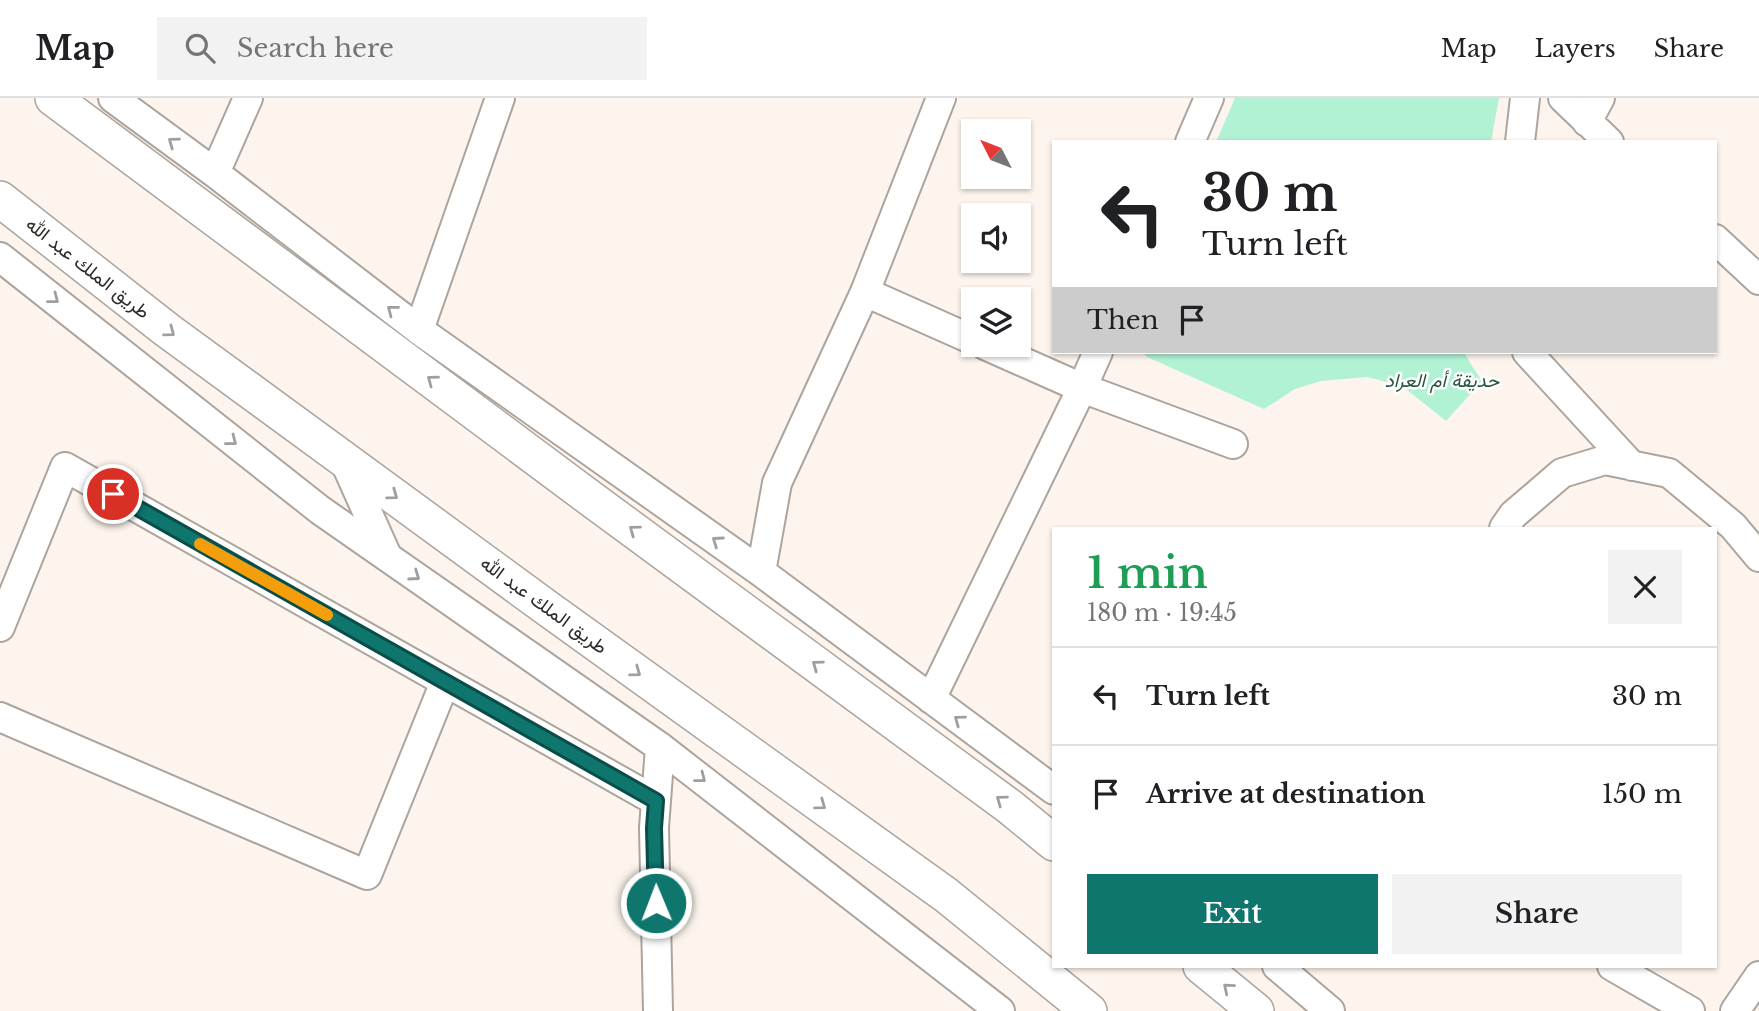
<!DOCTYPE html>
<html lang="en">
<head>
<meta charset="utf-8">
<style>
	:root { --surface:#fff; --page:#f2f2f2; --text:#202124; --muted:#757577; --line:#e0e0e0; --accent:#0f766e }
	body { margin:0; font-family:"Libre Baskerville",Vazirmatn,serif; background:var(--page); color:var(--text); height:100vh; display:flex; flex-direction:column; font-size:26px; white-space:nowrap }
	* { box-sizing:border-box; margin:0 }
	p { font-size:23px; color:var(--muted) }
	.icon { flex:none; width:38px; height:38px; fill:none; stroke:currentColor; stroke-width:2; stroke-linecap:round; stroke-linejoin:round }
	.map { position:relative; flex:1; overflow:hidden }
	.side { position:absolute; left:1052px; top:429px; width:665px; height:441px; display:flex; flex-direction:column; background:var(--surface); border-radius:0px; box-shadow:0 2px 5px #0004 }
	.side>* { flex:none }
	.top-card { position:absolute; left:1052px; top:42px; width:665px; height:214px; border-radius:0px; box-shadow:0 2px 5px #0004; background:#fff; color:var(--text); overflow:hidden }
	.needle { width:46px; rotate:312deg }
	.controls { position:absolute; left:961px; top:21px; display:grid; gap:14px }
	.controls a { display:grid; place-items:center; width:70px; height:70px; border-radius:0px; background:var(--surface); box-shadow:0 2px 5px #0004; font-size:35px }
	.pin { position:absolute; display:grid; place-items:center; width:60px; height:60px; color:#fff; margin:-30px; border:4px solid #fff; border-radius:50%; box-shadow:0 2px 7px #0007 }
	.me { position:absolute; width:77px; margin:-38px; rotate:359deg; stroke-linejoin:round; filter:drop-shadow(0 0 5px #0008) }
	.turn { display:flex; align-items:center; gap:24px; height:147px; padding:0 35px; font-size:32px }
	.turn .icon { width:91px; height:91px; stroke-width:2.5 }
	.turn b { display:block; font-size:49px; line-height:60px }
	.then { display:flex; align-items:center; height:66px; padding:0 35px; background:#0003; gap:14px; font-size:26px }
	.round { display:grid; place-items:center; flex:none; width:74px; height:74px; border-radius:0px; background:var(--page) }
	.overview { display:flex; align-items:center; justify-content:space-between; height:119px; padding:0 35px }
	h1 { font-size:42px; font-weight:600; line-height:52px; color:#1e9e55 }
	.primary-button { display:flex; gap:14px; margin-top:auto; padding:14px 35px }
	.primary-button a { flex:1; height:80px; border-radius:0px; background:var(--accent); color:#fff; font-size:28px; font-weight:600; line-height:80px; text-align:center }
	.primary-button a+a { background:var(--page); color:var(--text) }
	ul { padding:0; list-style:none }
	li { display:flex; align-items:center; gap:21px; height:98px; padding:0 35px; border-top:2px solid var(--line) }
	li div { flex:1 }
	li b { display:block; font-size:26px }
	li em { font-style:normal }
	header { display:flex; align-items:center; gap:42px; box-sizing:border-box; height:98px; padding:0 35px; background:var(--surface); border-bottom:2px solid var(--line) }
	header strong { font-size:33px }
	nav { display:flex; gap:38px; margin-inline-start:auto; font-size:24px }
	.search { width:490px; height:63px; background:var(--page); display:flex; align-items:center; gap:18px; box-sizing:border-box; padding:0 24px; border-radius:0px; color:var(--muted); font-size:26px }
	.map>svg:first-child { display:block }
	.green { fill:#b2f2d4 }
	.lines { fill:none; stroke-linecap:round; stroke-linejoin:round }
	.minor-casing { stroke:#aca49d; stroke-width:32 }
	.major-casing { stroke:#aca49d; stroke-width:38 }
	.minor { stroke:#fff; stroke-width:28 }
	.major { stroke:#fff; stroke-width:35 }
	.oneway { stroke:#a09f9e }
	.route-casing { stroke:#0a4d48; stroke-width:18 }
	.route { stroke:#0f766e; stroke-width:12 }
	.slow { stroke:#f59e0b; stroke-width:12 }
	.labels { text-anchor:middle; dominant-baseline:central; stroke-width:5; stroke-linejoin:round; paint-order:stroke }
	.street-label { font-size:19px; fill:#2d2a27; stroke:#fff }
	.park-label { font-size:19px; font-style:italic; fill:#265642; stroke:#fff }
</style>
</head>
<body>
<header>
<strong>Map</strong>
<div class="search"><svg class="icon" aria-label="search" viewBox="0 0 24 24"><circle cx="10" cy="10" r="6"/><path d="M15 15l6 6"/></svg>Search here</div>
<nav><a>Map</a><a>Layers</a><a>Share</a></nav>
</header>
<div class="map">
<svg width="1759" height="913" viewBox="0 0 1759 913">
	<rect width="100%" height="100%" fill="#fdf5ed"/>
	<path class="green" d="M 1235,0 L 1499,0 L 1491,44 L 1216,44 Z
		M 1142,254 L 1464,254 L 1472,268 L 1482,283 L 1446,323 L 1402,288 L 1367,279 L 1321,283 L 1295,291 L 1264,311 L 1147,259 Z"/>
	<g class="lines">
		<defs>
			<path id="minor" d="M 113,0 L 215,75 L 419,232 L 761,474 L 1054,692
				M 1563,0 L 1609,44
				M 1587,24 L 1600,0
				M 1190,44 L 1209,0
				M 1520,44 L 1525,0
				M 215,75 L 248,0
				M 1715,141 L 1759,182
				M 0,159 L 320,412 L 660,649 L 1000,913
				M 865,194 L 973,242
				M 419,232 L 500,0
				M 985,247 L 1082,290 L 1233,346
				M 1527,254 L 1632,368
				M 344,362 L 387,458
				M 1504,430 L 1513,417 L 1562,375 L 1605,362 L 1669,375 L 1733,428 L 1759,459
				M 761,474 L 777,385 L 865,194 L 941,0
				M 0,529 L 65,369 L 656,703
				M 931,601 L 1082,290 L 1098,254
				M 0,619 L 367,777 L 445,584
				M 1277,868 L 1330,913
				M 1612,868 L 1690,913
				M 658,913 L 654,730 L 660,649
				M 1735,913 L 1759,878"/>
			<path id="major" d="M 53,0 L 594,403 L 1010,709 L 1054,745
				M 0,101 L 167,232 L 547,510 L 946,797 L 1089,913
				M 1201,868 L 1256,913"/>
		</defs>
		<use href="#minor" class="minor-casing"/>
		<use href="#major" class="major-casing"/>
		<use href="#minor" class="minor"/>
		<use href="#major" class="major"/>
	</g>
	<defs><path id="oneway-chevron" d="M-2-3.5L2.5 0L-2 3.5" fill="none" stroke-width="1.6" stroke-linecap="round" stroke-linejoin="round" transform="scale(1.75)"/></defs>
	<g class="oneway">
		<use href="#oneway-chevron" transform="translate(173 44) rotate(-144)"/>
		<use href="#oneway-chevron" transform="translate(54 201) rotate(38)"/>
		<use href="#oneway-chevron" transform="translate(392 212) rotate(-142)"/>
		<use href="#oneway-chevron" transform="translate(170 234) rotate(37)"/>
		<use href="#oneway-chevron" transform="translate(432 282) rotate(-143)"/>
		<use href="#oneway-chevron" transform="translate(232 343) rotate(38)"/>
		<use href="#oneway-chevron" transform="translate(393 397) rotate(36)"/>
		<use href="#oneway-chevron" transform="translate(634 432) rotate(-144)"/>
		<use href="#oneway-chevron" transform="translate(717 443) rotate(-145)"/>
		<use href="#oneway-chevron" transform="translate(415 478) rotate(35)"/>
		<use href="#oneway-chevron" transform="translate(817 567) rotate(-144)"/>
		<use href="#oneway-chevron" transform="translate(636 574) rotate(36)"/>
		<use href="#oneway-chevron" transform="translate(959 622) rotate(-144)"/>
		<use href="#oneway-chevron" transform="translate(701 680) rotate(38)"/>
		<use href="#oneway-chevron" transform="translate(1001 702) rotate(-144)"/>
		<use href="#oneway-chevron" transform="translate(821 707) rotate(36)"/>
		<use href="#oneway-chevron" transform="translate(1228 890) rotate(-140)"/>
	</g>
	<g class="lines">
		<defs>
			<path id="route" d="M 113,396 L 656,703 L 654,730 L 656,805"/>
		</defs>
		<use href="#route" class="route-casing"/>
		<use href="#route" class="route"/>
		<path class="slow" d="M 200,446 L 327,517"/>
	</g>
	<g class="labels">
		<g class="street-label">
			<text transform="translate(88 170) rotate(38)">طريق الملك عبد الله</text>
			<text transform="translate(544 507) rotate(36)">طريق الملك عبد الله</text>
		</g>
		<g class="park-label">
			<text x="1442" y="282">حديقة أم العراد</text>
		</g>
	</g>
</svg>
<div class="controls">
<a><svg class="needle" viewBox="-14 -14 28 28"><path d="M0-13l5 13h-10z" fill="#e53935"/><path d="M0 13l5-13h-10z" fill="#757577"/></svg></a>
<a><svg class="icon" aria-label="sound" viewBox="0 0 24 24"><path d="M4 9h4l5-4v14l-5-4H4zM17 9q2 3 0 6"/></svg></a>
<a><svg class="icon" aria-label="layers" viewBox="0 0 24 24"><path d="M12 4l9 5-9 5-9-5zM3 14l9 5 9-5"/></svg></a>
</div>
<div class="pin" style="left:113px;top:396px;background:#d93025"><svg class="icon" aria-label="arrive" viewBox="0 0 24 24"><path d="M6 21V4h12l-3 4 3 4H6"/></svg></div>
<svg class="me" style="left:656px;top:805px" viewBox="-20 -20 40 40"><circle r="17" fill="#0f766e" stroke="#fff" stroke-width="3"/><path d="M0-11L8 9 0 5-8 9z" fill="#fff"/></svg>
<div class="top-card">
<div class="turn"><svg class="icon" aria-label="left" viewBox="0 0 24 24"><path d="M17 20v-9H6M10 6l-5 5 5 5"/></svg><div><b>30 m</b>Turn left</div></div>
<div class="then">Then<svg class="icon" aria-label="arrive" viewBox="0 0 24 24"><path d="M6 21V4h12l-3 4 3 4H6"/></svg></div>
</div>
<section class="side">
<div class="overview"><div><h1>1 min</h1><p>180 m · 19:45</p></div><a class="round"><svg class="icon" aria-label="close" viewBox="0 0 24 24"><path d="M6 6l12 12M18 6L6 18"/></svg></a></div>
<ul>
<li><svg class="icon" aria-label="left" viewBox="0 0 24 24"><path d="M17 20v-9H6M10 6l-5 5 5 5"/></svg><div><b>Turn left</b></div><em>30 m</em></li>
<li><svg class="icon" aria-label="arrive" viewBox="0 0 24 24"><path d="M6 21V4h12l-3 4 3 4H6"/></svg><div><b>Arrive at destination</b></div><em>150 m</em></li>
</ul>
<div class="primary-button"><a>Exit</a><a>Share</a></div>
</section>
</div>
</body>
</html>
